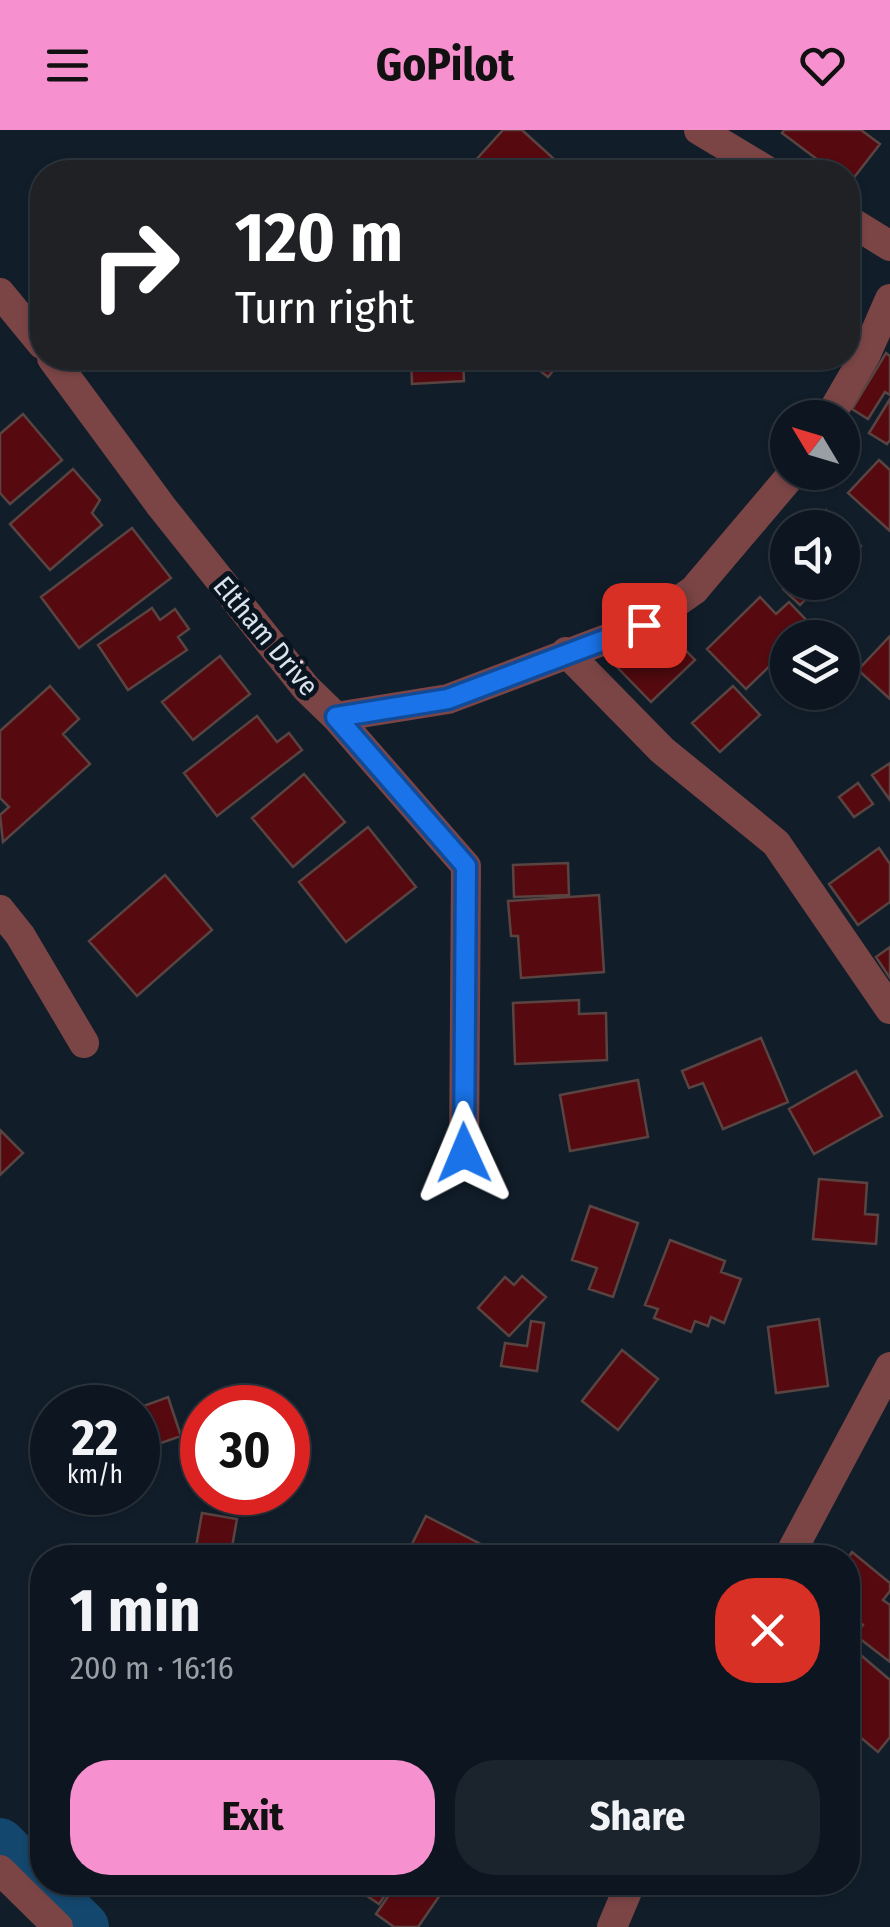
<!DOCTYPE html>
<html lang="en">
<head>
<meta charset="utf-8">
<style>
	:root { --surface:#0d1620; --page:#1b232d; --text:#f1f3f6; --muted:#9a9fa5; --line:#2d353e; --accent:#f690cf }
	body { margin:0; font-family:"Fira Sans Condensed",sans-serif; background:var(--page); color:var(--text); height:100vh; display:flex; flex-direction:column; font-size:38px; white-space:nowrap }
	* { box-sizing:border-box; margin:0 }
	p { font-size:32px; color:var(--muted) }
	.icon { flex:none; width:55px; height:55px; fill:none; stroke:currentColor; stroke-width:2; stroke-linecap:round; stroke-linejoin:round }
	.map { position:relative; flex:1; overflow:hidden }
	.sheet { position:absolute; left:30px; top:1415px; width:830px; height:350px; display:flex; flex-direction:column; background:var(--surface); border-radius:40px; box-shadow:0 2px 8px #0004,0 0 0 2px var(--line) }
	.sheet>* { flex:none }
	.banner { position:absolute; left:30px; top:30px; width:830px; height:210px; border-radius:40px; box-shadow:0 2px 8px #0004,0 0 0 2px var(--line); background:#202124; color:#fff; overflow:hidden }
	.needle { width:65px; rotate:308deg }
	.fabs { position:absolute; left:770px; top:270px; display:grid; gap:20px }
	.fabs a { display:grid; place-items:center; width:90px; height:90px; border-radius:50%; background:var(--surface); box-shadow:0 2px 8px #0004,0 0 0 2px var(--line); font-size:50px }
	.speed { position:absolute; left:30px; top:1255px; display:flex; gap:20px; font-size:50px; font-weight:700; text-align:center }
	.speed>* { display:grid; place-content:center; width:130px; height:130px; border-radius:50%; background:var(--surface); box-shadow:0 2px 8px #0004,0 0 0 2px var(--line); line-height:1 }
	.speed small { font-size:25px; font-weight:400 }
	.speed .limit { border:15px solid #d22; background:#fff; color:#111 }
	.pin { position:absolute; display:grid; place-items:center; width:85px; height:85px; color:#fff; margin:-42px; border-radius:20px; box-shadow:0 5px 15px #0006 }
	.me { position:absolute; width:110px; margin:-55px; rotate:359deg; stroke-linejoin:round; filter:drop-shadow(0 0 8px #0008) }
	.turn { display:flex; align-items:center; gap:35px; height:210px; padding:0 40px; font-size:45px }
	.turn .icon { width:130px; height:130px; stroke-width:2.5 }
	.turn b { display:block; font-size:70px; line-height:85px }
	.round { display:grid; place-items:center; flex:none; width:105px; height:105px; border-radius:40px; background:var(--page) }
	.headline { display:flex; align-items:center; justify-content:space-between; height:170px; padding:0 40px }
	h1 { font-size:60px; font-weight:700; line-height:75px }
	.primary-button { display:flex; gap:20px; margin-top:auto; padding:20px 40px }
	.primary-button a { flex:1; height:115px; border-radius:40px; background:var(--accent); color:#111; font-size:40px; font-weight:700; line-height:115px; text-align:center }
	.primary-button a+a { background:var(--page); color:var(--text) }
	header { display:flex; justify-content:space-between; align-items:center; height:130px; padding:0 40px; background:var(--accent); color:#111; font-size:45px; font-weight:700 }
	.map>svg:first-child { display:block }
	.lines { fill:none; stroke-linecap:round; stroke-linejoin:round }
	.river { stroke:#14476e; stroke-width:50 }
	.building { fill:#560a10; stroke:#594442; stroke-width:2.5 }
	.minor { stroke:#7b4546; stroke-width:30 }
	.route-casing { stroke:#114b97; stroke-width:25 }
	.route { stroke:#1a73e8; stroke-width:18 }
	.labels { text-anchor:middle; dominant-baseline:central; stroke-width:10; stroke-linejoin:round; paint-order:stroke }
	.street-label { font-size:28px; fill:#dae3eb; stroke:#081520 }
</style>
</head>
<body>
<header><svg class="icon" aria-label="menu" viewBox="0 0 24 24"><path d="M4 6h16M4 12h16M4 18h16"/></svg>GoPilot<svg class="icon" aria-label="heart" viewBox="0 0 24 24"><path d="M12 20l-8-8c-3-5 5-10 8-4 3-6 11-1 8 4z"/></svg></header>
<div class="map">
<svg width="890" height="1797" viewBox="0 0 890 1797">
	<rect width="100%" height="100%" fill="#111e2a"/>
	<g class="lines">
		<path class="river" d="M 0,1713 L 84,1797"/>
	</g>
	<path class="building" d="M 503,0 L 522,0 L 553,28 L 540,42 L 465,42 Z
		M 784,0 L 861,0 L 880,14 L 849,54 L 848,42 L 834,42 L 782,3 Z
		M 886,223 L 890,226 L 890,265 L 885,262 L 868,289 L 852,279 Z
		M 411,228 L 463,228 L 464,251 L 412,254 Z
		M 533,228 L 563,228 L 548,247 L 530,233 Z
		M 890,269 L 890,310 L 887,314 L 869,303 Z
		M 23,284 L 62,330 L 10,374 L 0,363 L 0,304 Z
		M 879,330 L 890,340 L 890,401 L 848,363 Z
		M 73,339 L 100,370 L 92,383 L 102,395 L 50,440 L 10,394 Z
		M 826,380 L 861,416 L 842,434 L 842,398 L 808,398 Z
		M 132,398 L 171,448 L 79,518 L 41,467 Z
		M 790,452 L 822,452 L 800,475 L 783,459 Z
		M 760,467 L 776,484 L 789,472 L 811,495 L 798,508 L 788,508 L 788,518 L 746,559 L 707,519 Z
		M 152,478 L 160,490 L 175,479 L 189,499 L 178,507 L 187,520 L 128,560 L 98,515 Z
		M 657,491 L 695,530 L 651,572 L 614,534 Z
		M 890,506 L 890,569 L 858,540 Z
		M 220,526 L 250,564 L 193,610 L 162,572 Z
		M 50,556 L 79,589 L 63,604 L 90,634 L 3,712 L 0,685 L 9,677 L 0,668 L 0,601 Z
		M 733,556 L 760,585 L 720,622 L 692,593 Z
		M 257,586 L 277,612 L 289,603 L 302,620 L 217,686 L 184,643 Z
		M 890,633 L 890,670 L 872,645 Z
		M 304,644 L 345,692 L 293,737 L 252,688 Z
		M 858,653 L 873,674 L 854,687 L 839,667 Z
		M 368,697 L 416,757 L 346,812 L 299,752 Z
		M 879,718 L 890,734 L 890,772 L 858,795 L 829,754 Z
		M 568,733 L 569,765 L 514,767 L 513,735 Z
		M 165,745 L 212,800 L 137,866 L 89,811 Z
		M 599,765 L 604,842 L 521,848 L 518,806 L 511,806 L 508,771 Z
		M 890,817 L 890,848 L 876,827 Z
		M 579,870 L 579,884 L 606,883 L 607,930 L 515,934 L 513,873 Z
		M 761,908 L 788,972 L 723,999 L 703,953 L 689,958 L 682,941 Z
		M 856,941 L 882,986 L 814,1024 L 789,979 Z
		M 638,950 L 648,1007 L 570,1021 L 560,965 Z
		M 0,1000 L 23,1023 L 0,1045 Z
		M 819,1049 L 867,1053 L 865,1084 L 878,1085 L 876,1114 L 813,1109 Z
		M 590,1076 L 638,1093 L 613,1167 L 589,1159 L 597,1138 L 572,1130 Z
		M 670,1110 L 725,1131 L 721,1142 L 741,1149 L 724,1193 L 711,1187 L 708,1196 L 695,1191 L 691,1202 L 654,1188 L 658,1179 L 645,1175 Z
		M 522,1146 L 546,1167 L 509,1206 L 478,1178 L 505,1147 L 514,1155 Z
		M 819,1189 L 828,1256 L 776,1263 L 768,1197 Z
		M 531,1191 L 544,1193 L 537,1241 L 501,1236 L 505,1213 L 527,1216 Z
		M 622,1220 L 658,1249 L 618,1300 L 582,1271 Z
		M 168,1267 L 181,1306 L 144,1319 L 138,1299 L 138,1278 Z
		M 202,1383 L 237,1389 L 230,1428 L 194,1428 Z
		M 426,1386 L 508,1428 L 405,1428 Z
		M 852,1422 L 890,1453 L 890,1461 L 883,1470 L 890,1475 L 890,1532 L 855,1505 L 863,1495 L 848,1482 L 848,1428 Z
		M 856,1521 L 890,1550 L 890,1607 L 878,1622 L 848,1597 L 848,1531 Z
		M 346,1752 L 394,1752 L 379,1774 Z
		M 398,1752 L 449,1752 L 418,1797 L 394,1797 L 376,1784 Z"/>
	<g class="lines">
		<path class="minor" d="M 699,0 L 769,42
			M 848,90 L 890,116
			M 0,163 L 42,214
			M 52,228 L 161,376 L 306,558 L 336,587 L 466,736 L 464,1023
			M 829,288 L 866,224 L 890,169
			M 566,522 L 662,620 L 776,713 L 890,879
			M 336,587 L 448,569 L 644,495 L 694,460 L 794,342
			M 0,780 L 20,805 L 84,913
			M 788,1428 L 890,1237
			M 0,1740 L 58,1797
			M 612,1797 L 631,1752"/>
	</g>
	<g class="lines">
		<defs>
			<path id="route" d="M 464,1023 L 466,736 L 336,587 L 448,569 L 644,495"/>
		</defs>
		<use href="#route" class="route-casing"/>
		<use href="#route" class="route"/>
	</g>
	<g class="labels">
		<g class="street-label">
			<text transform="translate(266 506) rotate(50)">Eltham Drive</text>
		</g>
	</g>
</svg>
<div class="fabs">
<a><svg class="needle" viewBox="-14 -14 28 28"><path d="M0-13l5 13h-10z" fill="#e53935"/><path d="M0 13l5-13h-10z" fill="#9a9fa5"/></svg></a>
<a><svg class="icon" aria-label="sound" viewBox="0 0 24 24"><path d="M4 9h4l5-4v14l-5-4H4zM17 9q2 3 0 6"/></svg></a>
<a><svg class="icon" aria-label="layers" viewBox="0 0 24 24"><path d="M12 4l9 5-9 5-9-5zM3 14l9 5 9-5"/></svg></a>
</div>
<div class="speed"><div>22<small>km/h</small></div><div class="limit">30</div></div>
<div class="pin" style="left:644px;top:495px;background:#d93025"><svg class="icon" aria-label="arrive" viewBox="0 0 24 24"><path d="M6 21V4h12l-3 4 3 4H6"/></svg></div>
<svg class="me" style="left:464px;top:1023px" viewBox="-20 -20 40 40"><path d="M0-17L14 15 0 8-14 15z" fill="#1a73e8" stroke="#fff" stroke-width="4"/></svg>
<div class="banner">
<div class="turn"><svg class="icon" aria-label="right" viewBox="0 0 24 24"><path d="M7 20v-9h11M14 6l5 5-5 5"/></svg><div><b>120 m</b>Turn right</div></div>
</div>
<section class="sheet">
<div class="headline"><div><h1>1 min</h1><p>200 m · 16:16</p></div><a class="round" style="background:#d93025;color:#fff"><svg class="icon" aria-label="close" viewBox="0 0 24 24"><path d="M6 6l12 12M18 6L6 18"/></svg></a></div>
<div class="primary-button"><a>Exit</a><a>Share</a></div>
</section>
</div>
</body>
</html>
